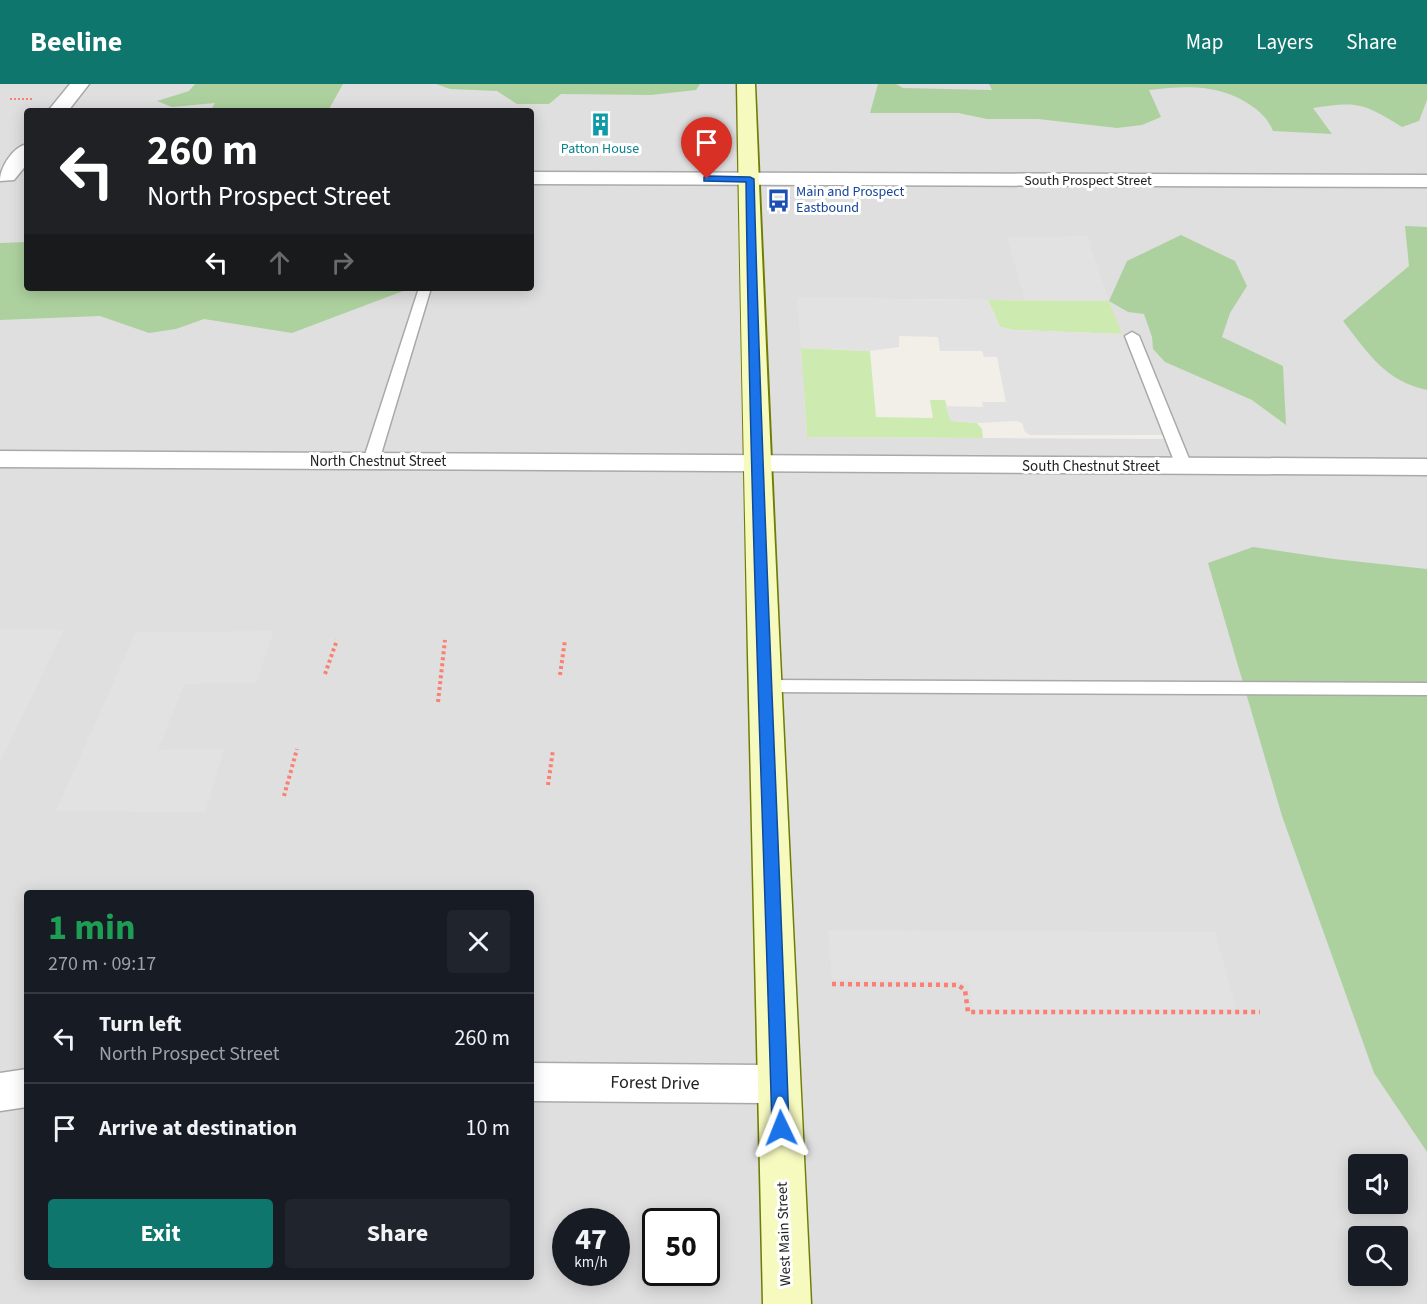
<!DOCTYPE html>
<html lang="en">
<head>
<meta charset="utf-8">
<style>
	:root { --surface:#171b24; --page:#20242c; --text:#f1f3f6; --muted:#9ea1a6; --line:#363941; --accent:#0f766e }
	body { margin:0; font-family:"Source Sans 3",sans-serif; background:var(--page); color:var(--text); height:100vh; display:flex; flex-direction:column; font-size:22px; white-space:nowrap }
	* { box-sizing:border-box; margin:0 }
	p { font-size:20px; color:var(--muted) }
	.icon { flex:none; width:33px; height:33px; fill:none; stroke:currentColor; stroke-width:2; stroke-linecap:round; stroke-linejoin:round }
	.map { position:relative; flex:1; overflow:hidden }
	.drawer { position:absolute; left:24px; top:806px; width:510px; height:390px; display:flex; flex-direction:column; background:var(--surface); border-radius:6px; box-shadow:0 3px 15px #0003 }
	.drawer>* { flex:none }
	.guide { position:absolute; left:24px; top:24px; width:510px; height:183px; border-radius:6px; box-shadow:0 3px 15px #0003; background:#202124; color:#fff; overflow:hidden }
	.buttons { position:absolute; left:1348px; top:1070px; display:grid; gap:12px }
	.buttons a { display:grid; place-items:center; width:60px; height:60px; border-radius:6px; background:var(--surface); box-shadow:0 3px 15px #0003; font-size:30px }
	.speed { position:absolute; left:552px; top:1124px; display:flex; gap:12px; font-size:30px; font-weight:700; text-align:center }
	.speed>* { display:grid; place-content:center; width:78px; height:78px; border-radius:50%; background:var(--surface); box-shadow:0 3px 15px #0003; line-height:1 }
	.speed small { font-size:15px; font-weight:400 }
	.speed .limit { border:3px solid #111; border-radius:9px; background:#fff; color:#111 }
	.pin { position:absolute; display:grid; place-items:center; width:51px; height:51px; color:#fff; margin:-62px -26px; border-radius:50% 50% 50% 0; rotate:-45deg; box-shadow:0 0 6px #0007 }
	.pin .icon { rotate:45deg }
	.me { position:absolute; width:66px; margin:-33px; rotate:358deg; stroke-linejoin:round; filter:drop-shadow(0 0 4px #0008) }
	.turn { display:flex; align-items:center; gap:21px; height:126px; padding:0 24px; font-size:27px }
	.turn .icon { width:78px; height:78px; stroke-width:2.5 }
	.turn b { display:block; font-size:42px; line-height:51px }
	.lanes { display:flex; align-items:center; height:57px; padding:0 24px; background:#0003; justify-content:center; gap:30px; direction:ltr }
	.lanes .off { opacity:.35 }
	.round { display:grid; place-items:center; flex:none; width:63px; height:63px; border-radius:6px; background:var(--page) }
	.headline { display:flex; align-items:center; justify-content:space-between; height:102px; padding:0 24px }
	h1 { font-size:36px; font-weight:700; line-height:45px; color:#1e9e55 }
	.action { display:flex; gap:12px; margin-top:auto; padding:12px 24px }
	.action a { flex:1; height:69px; border-radius:6px; background:var(--accent); color:#fff; font-size:24px; font-weight:700; line-height:69px; text-align:center }
	.action a+a { background:var(--page); color:var(--text) }
	ul { padding:0; list-style:none }
	li { display:flex; align-items:center; gap:18px; height:90px; padding:0 24px; border-top:2px solid var(--line) }
	li div { flex:1 }
	li b { display:block; font-size:22px }
	li em { font-style:normal }
	header { display:flex; align-items:center; gap:36px; box-sizing:border-box; height:84px; padding:0 30px; background:var(--accent); color:#fff }
	header strong { font-size:28px }
	nav { display:flex; gap:33px; margin-inline-start:auto; font-size:21px }
	.map>svg:first-child { display:block }
	.residential { fill:#e0dfdf; fill-rule:evenodd }
	.grass { fill:#cdebb0 }
	.forest { fill:#add19e }
	.parking { fill:#e2e2e2 }
	.lines { fill:none; stroke-linecap:round; stroke-linejoin:round }
	.lane-casing { stroke:#a9a9a9; stroke-width:3 }
	.street-casing { stroke:#a9a9a9; stroke-width:3 }
	.secondary-casing { stroke:#707d05; stroke-width:3 }
	.path-far2 { stroke:#fa8072; stroke-width:2; stroke-dasharray:2 2; stroke-linecap:butt }
	.path-far1 { stroke:#fa8072; stroke-width:4; stroke-dasharray:3 3; stroke-linecap:butt }
	.path { stroke:#fa8072; stroke-width:4.5; stroke-dasharray:4 4; stroke-linecap:butt }
	.lane { fill:#fff; fill-rule:evenodd }
	.street { fill:#fff; fill-rule:evenodd }
	.secondary { fill:#f7fabf; fill-rule:evenodd }
	.route { fill:#1a73e8; stroke:#114b97; stroke-width:1.5 }
	.labels { text-anchor:middle; dominant-baseline:central; stroke-width:6; stroke-linejoin:round; paint-order:stroke }
	.far-culture-label { font-size:14px; fill:#0d838f; stroke:#fff }
	.far-street-label { font-size:14px; fill:#222; stroke:#fff }
	.far-transit-label { font-size:14px; fill:#164399; stroke:#fff; text-anchor:start }
	.street-label { font-size:15px; fill:#222; stroke:#fff }
	.near-street-label { font-size:18px; fill:#222; stroke:#fff }
</style>
</head>
<body>
<header>
<strong>Beeline</strong>
<nav><a>Map</a><a>Layers</a><a>Share</a></nav>
</header>
<div class="map">
<svg width="1427" height="1220" viewBox="0 0 1427 1220">
	<rect width="100%" height="100%" fill="#f2efe9"/>
	<path class="residential" d="M 0,0 L 1427,0 L 1427,1220 L 0,1220 ZM 27,27 L 531,27 L 531,204 L 27,204 ZM 798,214 L 1108,217 L 1165,355 L 807,353 ZM 27,808 L 531,808 L 531,1192 L 27,1192 ZM 1359,1080 L 1398,1080 L 1398,1119 L 1359,1119 ZM 566,1137 L 616,1137 L 616,1188 L 566,1188 ZM 656,1137 L 706,1137 L 706,1188 L 656,1188 ZM 1359,1152 L 1398,1152 L 1398,1191 L 1359,1191 Z"/>
	<path class="grass" d="M 988,216 L 1109,217 L 1122,250 L 1013,246 L 1000,243 Z
		M 801,264 L 870,267 L 876,333 L 933,334 L 930,316 L 945,316 L 951,337 L 977,339 L 982,345 L 983,354 L 807,353 Z"/>
	<path class="forest" d="M 195,0 L 343,0 L 328,27 L 210,27 L 215,19 L 172,23 L 157,17 L 189,7 Z
		M 436,0 L 700,0 L 696,6 L 651,11 L 561,10 L 549,20 L 517,20 L 497,7 L 450,5 Z
		M 878,0 L 896,0 L 903,4 L 992,6 L 989,0 L 1427,0 L 1427,16 L 1419,37 L 1402,43 C 1363,19 1358,17 1313,24 L 1332,50 L 1273,47 C 1269,37 1264,32 1256,25 C 1223,0 1190,1 1149,6 L 1161,33 L 1142,41 L 1117,44 L 1038,35 L 987,35 L 958,29 L 870,29 Z
		M 1405,142 L 1427,143 L 1427,306 C 1385,297 1368,269 1343,237 L 1409,182 Z
		M 1181,151 L 1235,177 L 1247,202 L 1230,229 L 1222,253 L 1283,282 L 1286,341 L 1252,316 L 1165,278 L 1153,265 L 1152,253 L 1144,230 L 1128,228 L 1109,217 L 1127,177 Z
		M 27,158 L 27,204 L 411,204 L 292,249 L 204,235 L 176,245 L 149,249 L 100,232 L 0,236 L 0,159 Z
		M 1253,463 L 1334,475 L 1427,485 L 1427,1068 L 1374,989 L 1282,732 L 1208,479 Z"/>
	<path class="parking" d="M 1087,152 L 1109,217 L 1025,216 L 1007,154 Z
		M 797,214 L 988,216 L 1000,243 L 1013,246 L 1122,250 L 1163,351 L 1030,351 L 1025,348 L 1022,339 L 1016,337 L 980,339 L 951,337 L 945,322 L 983,323 L 982,318 L 1006,318 L 997,273 L 984,273 L 982,267 L 940,267 L 938,253 L 899,252 L 899,263 L 870,267 L 801,264 Z
		M 0,545 L 64,546 L 0,678 Z
		M 274,547 L 256,598 L 184,600 L 158,666 L 224,665 L 205,728 L 56,727 L 136,548 Z
		M 828,846 L 1215,848 L 1236,925 L 973,925 L 969,902 L 966,898 L 832,895 Z"/>
	<g class="lines">
		<defs>
			<path id="lane" d="M 419,204 L 431,204 L 379,377 L 371,382 L 366,380 L 363,377 Z
				M 1132,248 L 1139,252 L 1192,382 L 1189,385 L 1179,385 L 1176,382 L 1125,252 Z
				M 766,596 L 1427,599 L 1427,611 L 766,608 L 760,607 L 757,602 L 760,597 Z"/>
			<path id="street" d="M 70,0 L 89,0 L 68,27 L 48,27 Z
				M 27,60 L 27,80 L 14,96 L 0,97 C 0,83 13,63 27,60 Z
				M 531,88 L 1427,91 L 1427,103 L 531,100 Z
				M 0,367 L 1427,375 L 1427,391 L 0,383 Z
				M 531,979 L 779,981 L 794,986 L 800,1000 L 794,1014 L 779,1019 L 531,1017 Z
				M 27,985 L 27,1023 L 0,1027 L 0,989 Z"/>
			<path id="secondary" d="M 737,0 L 755,0 C 771,407 792,813 811,1220 L 763,1220 C 754,813 743,407 737,0 Z"/>
		</defs>
		<use href="#lane" class="lane-casing"/>
		<use href="#street" class="street-casing"/>
		<use href="#secondary" class="secondary-casing"/>
		<path class="path-far2" d="M 10,15 L 33,15"/>
		<path class="path-far1" d="M 325,590 L 337,556
			M 560,591 L 565,556
			M 438,618 L 445,556
			M 548,701 L 553,666
			M 284,712 L 297,665"/>
		<path class="path" d="M 832,900 L 958,901 L 965,906 L 968,928 L 1260,928"/>
		<use href="#lane" class="lane"/>
		<use href="#street" class="street"/>
		<use href="#secondary" class="secondary"/>
	</g>
	<path class="route" d="M 707,92 L 750,93 L 754,95 C 762,412 778,728 789,1044 L 787,1050 L 781,1052 L 774,1050 L 772,1044 C 763,729 750,413 746,98 L 704,97 L 704,93 Z"/>
	<defs>
		<symbol id="building-bare" viewBox="-9 -9 18 18"><path d="M-4-6H4V6H1V3H-1V6H-4ZM-2.5-4.3h1.7v1.8h-1.7ZM.8-4.3h1.7v1.8H.8ZM-2.5-1h1.7V.8h-1.7ZM.8-1h1.7V.8H.8Z" fill="#0f9aa8" stroke="#fff" stroke-width="2.5" paint-order="stroke"/></symbol>
		<symbol id="bus-bare" viewBox="-9 -9 18 18"><path d="M-5-6H5V4H4V6H2V4H-2V6H-4V4H-5ZM-3.5-4V0h7V-4ZM-3.5 1.2v1.5H-2V1.2ZM2 1.2v1.5H3.5V1.2Z" fill="#1a4fb4" stroke="#fff" stroke-width="2.5" paint-order="stroke"/></symbol>
	</defs>
	<g fill-rule="evenodd">
		<use href="#building-bare" x="584" y="24" width="33" height="33"/>
		<use href="#bus-bare" x="762" y="100" width="33" height="33"/>
	</g>
	<g class="labels">
		<g class="far-culture-label">
			<text x="600" y="65">Patton House</text>
		</g>
		<g class="far-street-label">
			<text x="1088" y="97">South Prospect Street</text>
		</g>
		<g class="far-transit-label">
			<text x="796" y="108">Main and Prospect<tspan x="796" dy="16">Eastbound</tspan></text>
		</g>
		<g class="street-label">
			<text x="378" y="377">North Chestnut Street</text>
			<text x="1091" y="382">South Chestnut Street</text>
			<text transform="translate(784 1150) rotate(-92)">West Main Street</text>
		</g>
		<g class="near-street-label">
			<text transform="translate(655 999) rotate(1)">Forest Drive</text>
		</g>
	</g>
</svg>
<div class="buttons">
<a><svg class="icon" aria-label="sound" viewBox="0 0 24 24"><path d="M4 9h4l5-4v14l-5-4H4zM17 9q2 3 0 6"/></svg></a>
<a><svg class="icon" aria-label="search" viewBox="0 0 24 24"><circle cx="10" cy="10" r="6"/><path d="M15 15l6 6"/></svg></a>
</div>
<div class="speed"><div>47<small>km/h</small></div><div class="limit">50</div></div>
<div class="pin" style="left:707px;top:95px;background:#d93025"><svg class="icon" aria-label="arrive" viewBox="0 0 24 24"><path d="M6 21V4h12l-3 4 3 4H6"/></svg></div>
<svg class="me" style="left:781px;top:1044px" viewBox="-20 -20 40 40"><path d="M0-17L14 15 0 8-14 15z" fill="#1a73e8" stroke="#fff" stroke-width="4"/></svg>
<div class="guide">
<div class="turn"><svg class="icon" aria-label="left" viewBox="0 0 24 24"><path d="M17 20v-9H6M10 6l-5 5 5 5"/></svg><div><b>260 m</b>North Prospect Street</div></div>
<div class="lanes"><svg class="icon" aria-label="left" viewBox="0 0 24 24"><path d="M17 20v-9H6M10 6l-5 5 5 5"/></svg><svg class="icon off" aria-label="ahead" viewBox="0 0 24 24"><path d="M12 20V5M6 11l6-6 6 6"/></svg><svg class="icon off" aria-label="right" viewBox="0 0 24 24"><path d="M7 20v-9h11M14 6l5 5-5 5"/></svg></div>
</div>
<section class="drawer">
<div class="headline"><div><h1>1 min</h1><p>270 m · 09:17</p></div><a class="round"><svg class="icon" aria-label="close" viewBox="0 0 24 24"><path d="M6 6l12 12M18 6L6 18"/></svg></a></div>
<ul>
<li><svg class="icon" aria-label="left" viewBox="0 0 24 24"><path d="M17 20v-9H6M10 6l-5 5 5 5"/></svg><div><b>Turn left</b><p>North Prospect Street</p></div><em>260 m</em></li>
<li><svg class="icon" aria-label="arrive" viewBox="0 0 24 24"><path d="M6 21V4h12l-3 4 3 4H6"/></svg><div><b>Arrive at destination</b></div><em>10 m</em></li>
</ul>
<div class="action"><a>Exit</a><a>Share</a></div>
</section>
</div>
</body>
</html>
